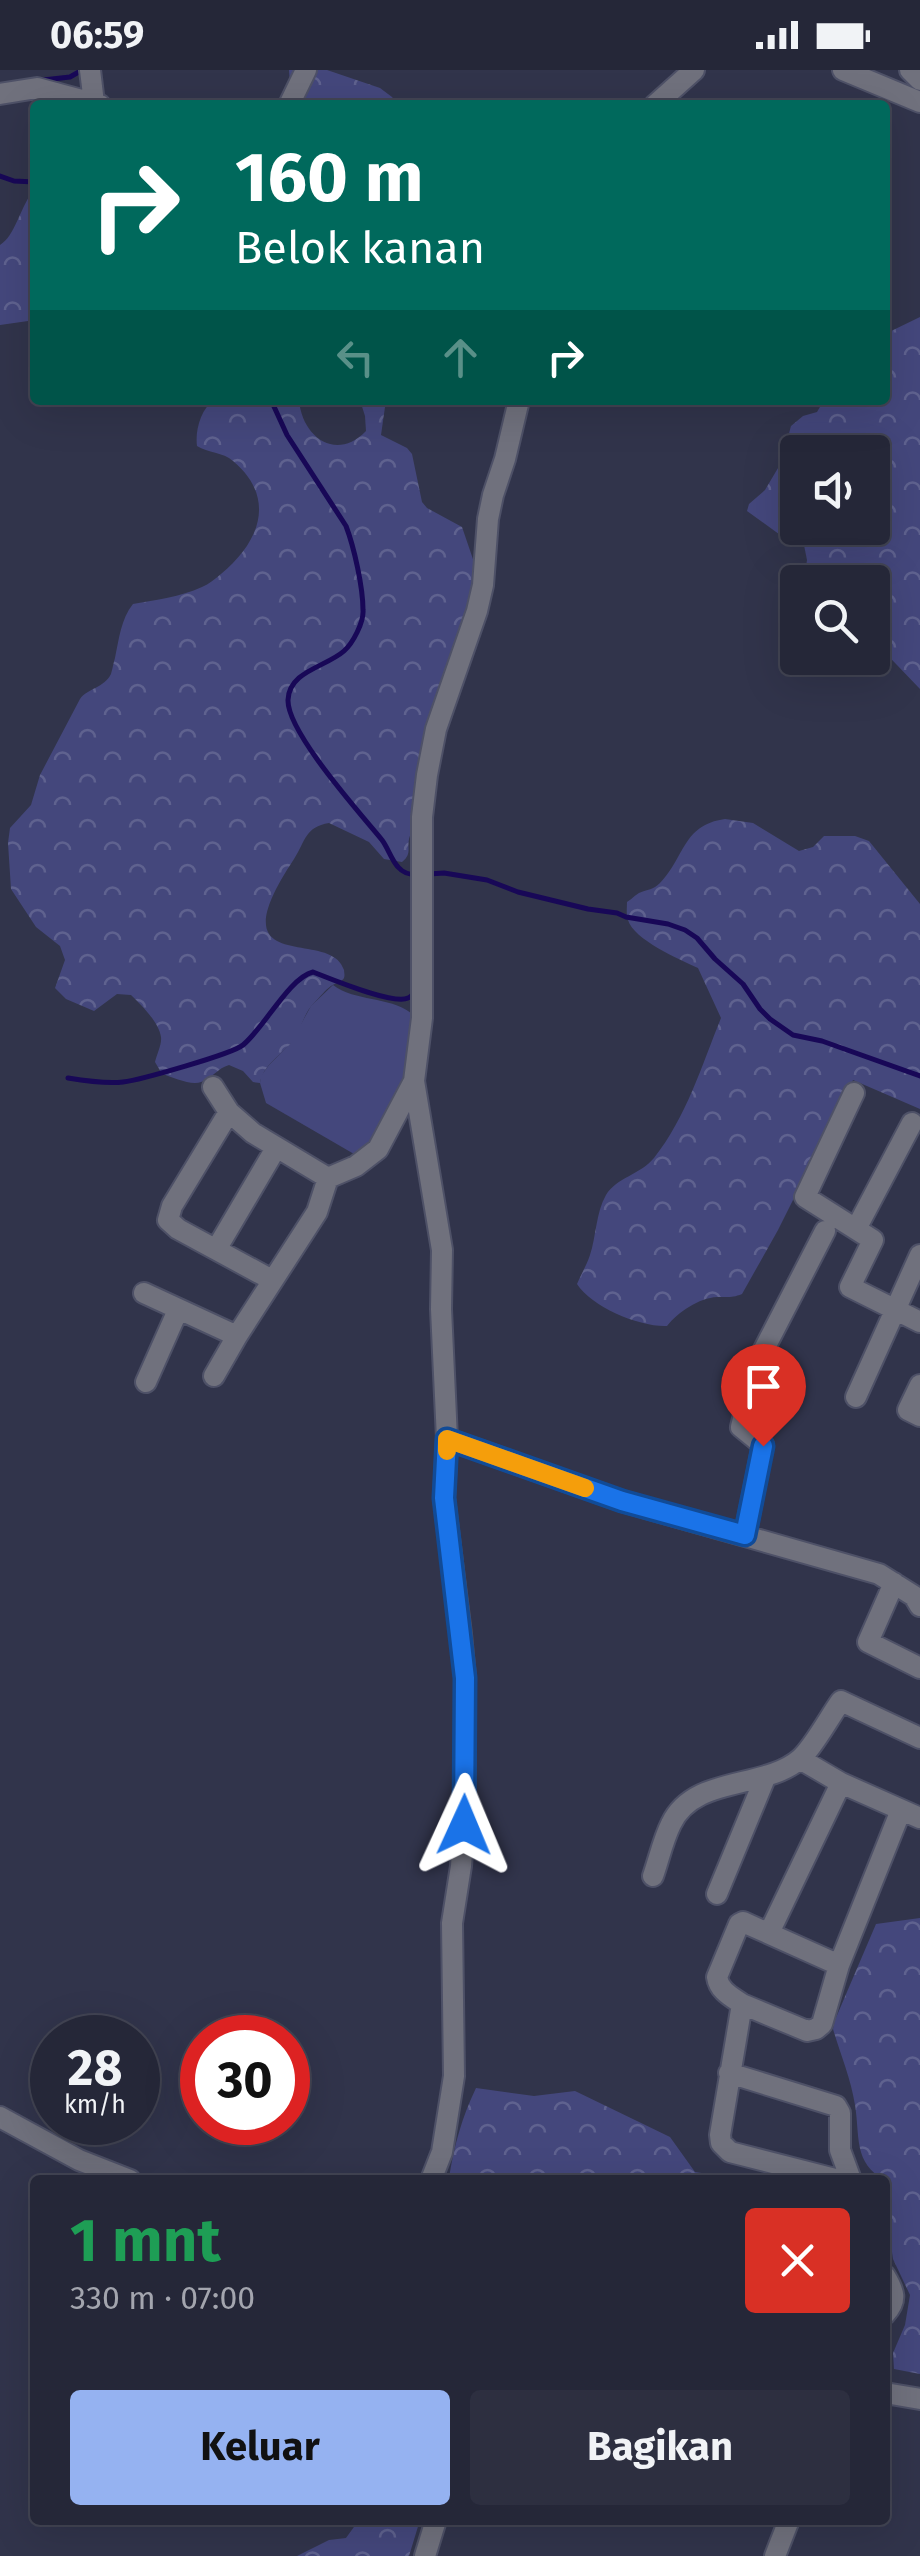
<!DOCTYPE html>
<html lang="id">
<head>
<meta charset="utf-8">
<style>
	:root { --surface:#252738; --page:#2d2f40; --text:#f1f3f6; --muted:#a3a5ae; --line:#424453; --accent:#95b2f1 }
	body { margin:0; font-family:"Fira Sans",sans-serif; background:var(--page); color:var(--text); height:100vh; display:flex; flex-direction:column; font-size:38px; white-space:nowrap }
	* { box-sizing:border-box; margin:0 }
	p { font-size:32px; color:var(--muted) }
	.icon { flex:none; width:55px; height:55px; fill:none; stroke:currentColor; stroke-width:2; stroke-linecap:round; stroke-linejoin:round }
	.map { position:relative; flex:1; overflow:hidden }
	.side { position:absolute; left:30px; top:2105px; width:860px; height:350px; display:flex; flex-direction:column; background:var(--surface); border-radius:10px; box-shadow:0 10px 40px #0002,0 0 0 2px var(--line) }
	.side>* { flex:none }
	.banner { position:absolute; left:30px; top:30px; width:860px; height:305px; border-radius:10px; box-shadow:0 10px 40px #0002,0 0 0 2px var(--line); background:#00695c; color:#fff; overflow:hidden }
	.buttons { position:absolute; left:780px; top:365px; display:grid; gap:20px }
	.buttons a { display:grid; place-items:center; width:110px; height:110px; border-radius:10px; background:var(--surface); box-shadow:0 10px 40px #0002,0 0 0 2px var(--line); font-size:50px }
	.speed { position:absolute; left:30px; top:1945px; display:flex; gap:20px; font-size:50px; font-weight:700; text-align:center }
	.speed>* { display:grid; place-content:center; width:130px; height:130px; border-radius:50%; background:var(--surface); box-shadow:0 10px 40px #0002,0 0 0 2px var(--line); line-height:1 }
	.speed small { font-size:25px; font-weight:400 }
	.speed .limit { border:15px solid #d22; background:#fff; color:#111 }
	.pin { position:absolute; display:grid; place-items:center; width:85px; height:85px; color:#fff; margin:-102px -42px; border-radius:50% 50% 50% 0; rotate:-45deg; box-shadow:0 0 10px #0007 }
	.pin .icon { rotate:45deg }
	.me { position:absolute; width:110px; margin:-55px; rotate:1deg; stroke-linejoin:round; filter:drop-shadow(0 0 8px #0008) }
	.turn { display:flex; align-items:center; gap:35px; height:210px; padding:0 40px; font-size:45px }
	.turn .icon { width:130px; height:130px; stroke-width:2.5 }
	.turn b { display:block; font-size:70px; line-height:85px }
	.lanes { display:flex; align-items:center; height:95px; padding:0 40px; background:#0003; justify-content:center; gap:50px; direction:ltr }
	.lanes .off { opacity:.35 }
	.round { display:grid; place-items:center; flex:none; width:105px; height:105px; border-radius:10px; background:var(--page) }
	.summary { display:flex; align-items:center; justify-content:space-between; height:170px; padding:0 40px }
	h1 { font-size:60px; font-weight:700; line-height:75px; color:#1e9e55 }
	.cta { display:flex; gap:20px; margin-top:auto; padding:20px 40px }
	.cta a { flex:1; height:115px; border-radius:10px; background:var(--accent); color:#111; font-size:40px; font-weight:700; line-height:115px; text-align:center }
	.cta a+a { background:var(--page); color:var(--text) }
	.status { display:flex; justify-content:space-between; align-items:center; height:70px; padding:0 50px; background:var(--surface); direction:ltr }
	.status svg { height:28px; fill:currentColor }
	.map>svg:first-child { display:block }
	.grass { fill:#44477c }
	.forest { fill:url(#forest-crowns); fill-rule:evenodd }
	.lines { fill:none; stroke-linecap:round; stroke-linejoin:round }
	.stream { stroke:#180857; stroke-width:5 }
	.minor-casing { stroke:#4e5167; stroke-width:24 }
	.minor { stroke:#70717d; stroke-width:20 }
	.route-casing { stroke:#114b97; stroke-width:25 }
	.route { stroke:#1a73e8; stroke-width:18 }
	.slow { stroke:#f59e0b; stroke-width:18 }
</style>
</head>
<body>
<div class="status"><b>06:59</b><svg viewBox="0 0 49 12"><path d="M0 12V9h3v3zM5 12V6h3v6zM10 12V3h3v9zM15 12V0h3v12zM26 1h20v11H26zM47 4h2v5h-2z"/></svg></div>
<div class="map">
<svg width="920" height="2486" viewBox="0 0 920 2486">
	<defs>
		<pattern id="forest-crowns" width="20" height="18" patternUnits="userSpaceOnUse" patternTransform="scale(2.5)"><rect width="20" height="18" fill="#44477c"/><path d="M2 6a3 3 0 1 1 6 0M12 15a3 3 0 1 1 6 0" fill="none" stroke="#5f628f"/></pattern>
	</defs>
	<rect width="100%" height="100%" fill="#31344b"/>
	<path class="grass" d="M 333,915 C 356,932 388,926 411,943 C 410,963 412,986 407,1007 C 402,1033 377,1070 354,1084 L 266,1033 L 260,1013 L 261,1006 L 269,995 L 290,974 L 311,936 Z"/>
	<path class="forest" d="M 289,0 L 327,0 L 380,18 L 392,27 L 398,35 L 279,35 L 290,14 Z
		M 33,121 L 35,122 L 35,250 L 0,255 L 0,175 C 15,166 20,138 33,121 Z
		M 920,247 L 920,619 L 873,570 L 872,512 L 818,512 L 806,497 L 807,490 L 804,475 L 783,467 L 747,441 L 749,434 L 765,420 L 781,393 L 791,356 L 803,346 L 817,342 L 824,330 L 885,330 L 885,264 ZM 798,382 L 872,382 L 872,458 L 798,458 Z
		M 214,330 L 299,330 C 302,367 336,392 366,361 L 365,346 L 360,330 L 386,330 L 381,365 L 407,378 L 412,384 L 422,432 L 427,438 L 462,457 L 477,501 L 419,751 C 416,756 410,763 409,769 C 407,779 412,784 402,792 L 384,789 L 369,772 L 329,753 C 305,757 306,770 294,789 C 213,911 331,856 344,900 C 344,902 345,905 344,908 C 342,912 335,913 331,916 C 325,920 320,927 315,932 C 303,943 302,959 292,972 C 281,985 263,995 260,1013 L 253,1012 L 243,1001 L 229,995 C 218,998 212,1008 201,1012 C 191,1016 173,1007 162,1004 L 155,992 C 157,984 162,974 161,967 C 159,952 141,935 131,925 L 117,924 L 94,941 L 66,929 L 55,918 L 65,890 L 60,876 L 36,857 L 11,819 L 8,773 L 10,758 L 31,735 L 40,705 L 80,629 C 88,618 104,618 111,604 C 112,601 114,591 115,588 C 119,569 121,549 133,534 C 156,530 180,527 202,517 C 209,514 215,509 221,504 C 260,472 277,428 233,391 C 223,382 208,383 197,376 C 195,360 201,339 214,330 Z
		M 725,749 L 753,753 L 799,781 L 813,777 L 824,766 L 855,766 L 869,771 L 920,834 L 920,1039 L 853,1010 L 778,1160 L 742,1224 C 732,1228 728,1227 717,1227 C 699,1228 678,1242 667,1256 C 639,1257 592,1237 577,1214 C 581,1204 587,1195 590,1185 C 596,1167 596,1142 606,1125 C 616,1108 641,1104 654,1088 C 686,1048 702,995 721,948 L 698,898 C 679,889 634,870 628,850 C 626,844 627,838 627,832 C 628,832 638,823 639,823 C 648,819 653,820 660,813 C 685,788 682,755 725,749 Z
		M 920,1848 L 920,2304 L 894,2299 L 893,2283 L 905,2255 L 910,2225 L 893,2189 L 885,2132 L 885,2110 C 853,2094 860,2064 855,2035 C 851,2009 840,1983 833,1959 L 835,1950 L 876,1854 Z
		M 476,2018 L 534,2026 L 575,2021 L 670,2067 L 695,2102 L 747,2110 L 451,2110 L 449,2108 C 454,2076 462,2047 476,2018 Z
		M 359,2450 L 420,2450 L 409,2486 L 297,2486 L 329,2470 L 346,2468 Z"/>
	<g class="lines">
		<path class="stream" d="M 43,10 L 70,7 L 82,0
			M 0,106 L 14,111 L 35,112
			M 271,330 L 287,365 L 346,456 C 354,477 363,517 363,540 C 364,552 353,573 344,581 C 326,597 289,601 288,630 C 287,662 360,743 382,770 C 388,778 391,789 398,797 C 403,803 410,805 418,805
			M 429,804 L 444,803 L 487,810 L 518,822 L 588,839 L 617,843 L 626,847 L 668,854 L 685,860 L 697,868 L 715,889 L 743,914 L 760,939 L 770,949 L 793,965 L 822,971 L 920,1006
			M 68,1008 C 86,1011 105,1014 123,1012 C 140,1010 232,984 243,975 C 264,958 289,908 313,902 C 331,909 393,935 408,928 C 411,927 412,925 414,923"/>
		<defs>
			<path id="minor" d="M 90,0 L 94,33
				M 843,0 L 920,32
				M 910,0 L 920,10
				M 0,24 L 37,18 L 100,35
				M 289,35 L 306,0
				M 655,35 L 694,0
				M 213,1017 L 229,1042 L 253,1063 L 328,1108
				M 854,1023 L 805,1127 L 873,1170 L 850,1217 L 920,1252
				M 229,1042 L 172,1136 L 168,1150 L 178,1159 L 272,1210
				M 856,1159 L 912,1053
				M 217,1178 L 276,1078
				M 144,1223 L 237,1266
				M 214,1306 L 237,1266 L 317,1142 L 328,1108 L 356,1096 L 378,1079 L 414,1011
				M 146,1312 L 178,1240
				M 920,1315 L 908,1340 L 920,1346
				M 856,1327 L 920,1185
				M 447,1369 L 622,1431 L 879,1504 L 914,1526 L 920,1536
				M 745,1465 L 763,1375 L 741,1357 L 757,1293 L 825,1161
				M 894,1513 L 868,1572 L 920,1598
				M 800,1689 L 841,1713 L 920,1748
				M 653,1806 C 659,1789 663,1770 671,1754 C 694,1705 764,1720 800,1689 C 813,1678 830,1646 841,1631 L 920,1668
				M 717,1824 L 765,1708
				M 769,1863 L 841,1713
				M 839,1895 L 743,1852 L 739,1854 L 717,1907 C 719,1921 732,1927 742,1934 L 720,2065 L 721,2073 L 730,2082 L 839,2110
				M 742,1934 L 807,1961 L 816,1959 L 822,1954 L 839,1895 L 901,1740
				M 729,2003 L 836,2036 L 840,2043 L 840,2080 L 851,2110
				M 0,2047 L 79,2090 L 130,2110
				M 431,2110 L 442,2082 L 454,2006 L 452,1853 L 461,1796 L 464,1755 L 465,1671 L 465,1607 L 461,1564 L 444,1428 L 447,1369 L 441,1239 L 442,1180 L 414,1011 L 422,948 L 422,747 L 427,705 L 436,659 L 477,541 L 483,515 L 488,449 L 493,425 L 505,389 L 519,330
				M 885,2206 C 894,2221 898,2230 885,2244
				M 885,2323 L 920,2329
				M 425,2486 L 436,2450
				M 775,2486 L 789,2450"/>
		</defs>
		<use href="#minor" class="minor-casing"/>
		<use href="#minor" class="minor"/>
	</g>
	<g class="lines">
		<defs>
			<path id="route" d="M 464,1755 L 465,1608 L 444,1428 L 447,1369 L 622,1431 L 745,1465 L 763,1376"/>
		</defs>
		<use href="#route" class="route-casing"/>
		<use href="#route" class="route"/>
		<path class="slow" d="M 447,1381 L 447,1369 L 585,1418"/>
	</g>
</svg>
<div class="buttons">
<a><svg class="icon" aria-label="sound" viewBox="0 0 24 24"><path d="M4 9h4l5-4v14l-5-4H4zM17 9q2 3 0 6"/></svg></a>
<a><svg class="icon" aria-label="search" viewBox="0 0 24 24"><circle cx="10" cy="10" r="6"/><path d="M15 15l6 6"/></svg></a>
</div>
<div class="speed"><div>28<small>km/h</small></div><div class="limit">30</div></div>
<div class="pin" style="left:763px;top:1376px;background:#d93025"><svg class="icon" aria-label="arrive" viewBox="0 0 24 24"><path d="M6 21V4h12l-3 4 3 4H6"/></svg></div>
<svg class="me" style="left:464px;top:1755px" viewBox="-20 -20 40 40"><path d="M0-17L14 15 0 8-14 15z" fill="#1a73e8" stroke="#fff" stroke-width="4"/></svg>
<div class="banner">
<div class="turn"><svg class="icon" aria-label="right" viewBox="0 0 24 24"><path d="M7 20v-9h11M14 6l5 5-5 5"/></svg><div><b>160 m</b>Belok kanan</div></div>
<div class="lanes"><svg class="icon off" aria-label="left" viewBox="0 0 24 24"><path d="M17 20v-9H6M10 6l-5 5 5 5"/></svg><svg class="icon off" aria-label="ahead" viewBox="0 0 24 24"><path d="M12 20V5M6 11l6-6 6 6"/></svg><svg class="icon" aria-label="right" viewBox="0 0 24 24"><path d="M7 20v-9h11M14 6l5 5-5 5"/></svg></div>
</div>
<section class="side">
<div class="summary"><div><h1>1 mnt</h1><p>330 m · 07:00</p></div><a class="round" style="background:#d93025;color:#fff"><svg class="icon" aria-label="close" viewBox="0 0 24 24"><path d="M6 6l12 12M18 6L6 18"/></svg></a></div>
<div class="cta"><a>Keluar</a><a>Bagikan</a></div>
</section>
</div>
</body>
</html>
